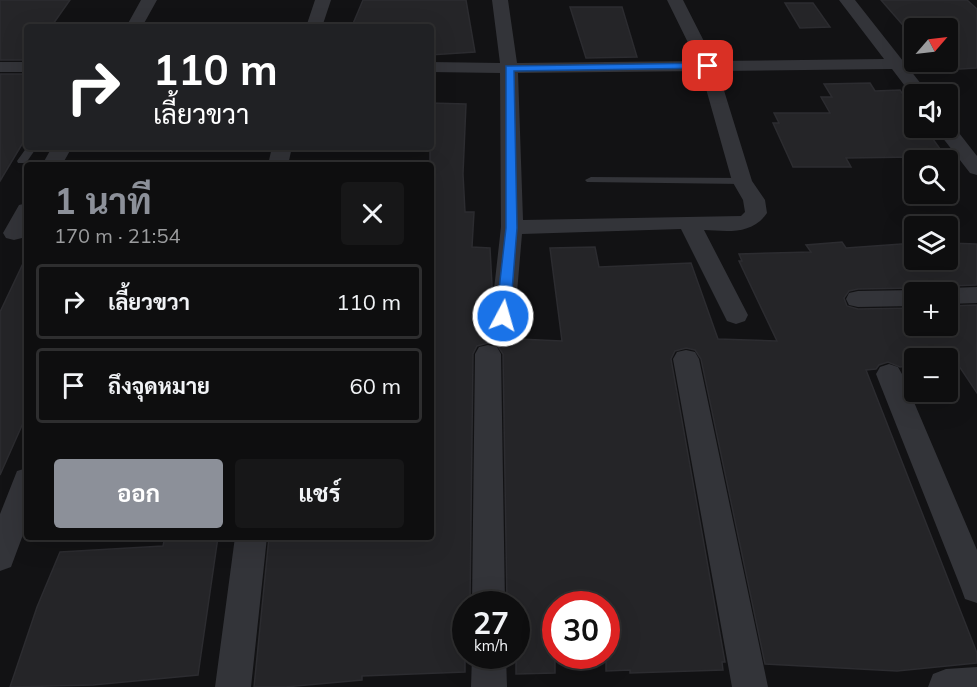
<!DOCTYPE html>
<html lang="th">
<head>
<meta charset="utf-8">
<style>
	:root { --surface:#0e0e0f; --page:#171718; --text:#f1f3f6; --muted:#9b9c9e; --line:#2e2e2f; --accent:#8c9099 }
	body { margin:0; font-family:Mulish,Sarabun,sans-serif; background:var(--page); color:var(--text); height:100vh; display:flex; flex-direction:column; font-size:22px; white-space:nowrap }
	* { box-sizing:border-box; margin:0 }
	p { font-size:20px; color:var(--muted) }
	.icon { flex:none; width:33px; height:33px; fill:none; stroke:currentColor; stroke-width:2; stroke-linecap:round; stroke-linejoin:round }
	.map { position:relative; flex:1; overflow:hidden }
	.details { position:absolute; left:24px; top:162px; width:410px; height:378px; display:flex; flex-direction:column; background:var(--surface); border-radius:6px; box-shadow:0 6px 24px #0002,0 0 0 2px var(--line) }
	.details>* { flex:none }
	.top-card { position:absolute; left:24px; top:24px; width:410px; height:126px; border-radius:6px; box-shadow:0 6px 24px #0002,0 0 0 2px var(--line); background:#202124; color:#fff; overflow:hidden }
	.needle { width:39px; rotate:62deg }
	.fabs { position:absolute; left:904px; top:18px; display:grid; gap:12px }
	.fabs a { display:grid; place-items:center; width:54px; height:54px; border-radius:6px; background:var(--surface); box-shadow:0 6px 24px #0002,0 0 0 2px var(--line); font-size:30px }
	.speed { position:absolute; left:452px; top:591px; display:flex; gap:12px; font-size:30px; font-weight:700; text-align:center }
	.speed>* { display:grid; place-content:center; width:78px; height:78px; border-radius:50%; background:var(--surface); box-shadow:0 6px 24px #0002,0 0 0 2px var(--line); line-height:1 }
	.speed small { font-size:15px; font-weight:400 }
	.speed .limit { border:9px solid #d22; background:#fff; color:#111 }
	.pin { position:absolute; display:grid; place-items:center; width:51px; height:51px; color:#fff; margin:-26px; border-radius:12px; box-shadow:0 3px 9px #0006 }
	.me { position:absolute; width:66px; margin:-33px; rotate:6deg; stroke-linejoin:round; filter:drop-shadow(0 0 4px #0008) }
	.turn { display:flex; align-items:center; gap:21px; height:126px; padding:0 30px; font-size:27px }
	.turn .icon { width:78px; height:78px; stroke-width:2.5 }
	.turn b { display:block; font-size:42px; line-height:51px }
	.round { display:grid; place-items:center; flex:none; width:63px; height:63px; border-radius:6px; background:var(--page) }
	.overview { display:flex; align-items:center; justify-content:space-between; height:102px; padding:0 30px }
	h1 { font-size:36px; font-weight:700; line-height:45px; color:var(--accent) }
	.action { display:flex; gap:12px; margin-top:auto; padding:12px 30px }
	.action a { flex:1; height:69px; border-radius:6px; background:var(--accent); color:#fff; font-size:24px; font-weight:700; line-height:69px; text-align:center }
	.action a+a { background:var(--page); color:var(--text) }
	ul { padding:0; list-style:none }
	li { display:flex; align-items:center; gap:18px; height:75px; margin:0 12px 9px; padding:0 18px; border:3px solid var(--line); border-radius:6px }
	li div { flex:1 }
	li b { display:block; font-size:22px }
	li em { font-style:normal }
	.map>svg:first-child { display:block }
	.building { fill:#252528; stroke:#2c2c30; stroke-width:1.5 }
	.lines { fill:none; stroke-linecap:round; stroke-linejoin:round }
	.service { fill:#333439; fill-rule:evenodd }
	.minor { fill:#333439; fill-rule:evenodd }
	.route { fill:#1a73e8; stroke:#114b97; stroke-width:1.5 }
</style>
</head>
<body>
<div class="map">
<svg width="977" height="687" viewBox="0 0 977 687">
	<rect width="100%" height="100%" fill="#121214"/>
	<path class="building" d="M 0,0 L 70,0 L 51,27 L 27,27 L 27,60 L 0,60 Z
		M 363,0 L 466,0 L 475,52 L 430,55 L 430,27 L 352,26 Z
		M 881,0 L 967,0 L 977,9 L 977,68 L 943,70 L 936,62 L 948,62 L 948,28 L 915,28 L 915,39 Z
		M 785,3 L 813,3 L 830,27 L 800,28 Z
		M 570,7 L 622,7 L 637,57 L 586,58 Z
		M 0,74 L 27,74 L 27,136 L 0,181 Z
		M 870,83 L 875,91 L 900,90 L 915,112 L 915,128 L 925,128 L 948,160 L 917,160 L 915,157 L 846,158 L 851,167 L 793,167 L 773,123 L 779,123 L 774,113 L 830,113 L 821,97 L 832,97 L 824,84 Z
		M 430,103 L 466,104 L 463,174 L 465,212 L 474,212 L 472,247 L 490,248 L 492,285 L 489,316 L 495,325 L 496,338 L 562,341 L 550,248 L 595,247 L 599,267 L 691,263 L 718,339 L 777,341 L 739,261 L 742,261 L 739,254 L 811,252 L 806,245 L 842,242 L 846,248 L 915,243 L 915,260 L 948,260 L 948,243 L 977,244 L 977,285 L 948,286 L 936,292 L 926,292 L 924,290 L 915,288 L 858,289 L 849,291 L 844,298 L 847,306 L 858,309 L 915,308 L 915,326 L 948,326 L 948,306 L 977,305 L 977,393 L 957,363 L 948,363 L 948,358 L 915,358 L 915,365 L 900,367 L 888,362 L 879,365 L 876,369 L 866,370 L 977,653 L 977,663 L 897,671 L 765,664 L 701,359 L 695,350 L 686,348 L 675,351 L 671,359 L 725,662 L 722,662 L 723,670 L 630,673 L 630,670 L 606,671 L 606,604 L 555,604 L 555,673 L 516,674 L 516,604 L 507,604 L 503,354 L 497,345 L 488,343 L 477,346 L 473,354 L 470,604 L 465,604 L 465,672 L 362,676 L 362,680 L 285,687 L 254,687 L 269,537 L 430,537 Z
		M 27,255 L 27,414 L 0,475 L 0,312 Z
		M 165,537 L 218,537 L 198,675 L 93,685 L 10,687 L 37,607 L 60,552 L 163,546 Z"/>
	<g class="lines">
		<path class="service" d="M 27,147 L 37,147 L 26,163 L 18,163 L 17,161 Z
			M 591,177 L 742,178 L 748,181 L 742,184 L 587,182 L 585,180 Z"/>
		<path class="minor" d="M 141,0 L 157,0 L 142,27 L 126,27 Z
			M 315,0 L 331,0 L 322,27 L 306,27 Z
			M 492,0 L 508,0 L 517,63 L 697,61 L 667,0 L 683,0 L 714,61 L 884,59 L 839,0 L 855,0 L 929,94 L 915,94 L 914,98 L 892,69 L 718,71 L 752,181 L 765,200 L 767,213 C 752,235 728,231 704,230 L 748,315 L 745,321 L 736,324 L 727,321 L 681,229 L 522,234 L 515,316 L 512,322 L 503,325 L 494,322 L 491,316 L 501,227 L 500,73 L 430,72 L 430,62 L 500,63 ZM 701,71 L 732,181 L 743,200 L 745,212 L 741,216 L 523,220 L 518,73 Z
			M 0,62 L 27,62 L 27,72 L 0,72 Z
			M 948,123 L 952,124 L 977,156 L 977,175 L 970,173 L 935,128 L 948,128 Z
			M 52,147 L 72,147 L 62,165 L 42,165 Z
			M 272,147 L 292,147 L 288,165 L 268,165 Z
			M 27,203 L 27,230 L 22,238 L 14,240 L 6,238 L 3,233 L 19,205 Z
			M 977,287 L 977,303 L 948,304 L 948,292 L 938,292 L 948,288 Z
			M 915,290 L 924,292 L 915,292 L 915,306 L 858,307 L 849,305 L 846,299 L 849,293 L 858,291 Z
			M 488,345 L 497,347 L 501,354 L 505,604 L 472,604 L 475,354 L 479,347 Z
			M 686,350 L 695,352 L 699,359 L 768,687 L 732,687 L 673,359 L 677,352 Z
			M 889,364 L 898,367 L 902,374 L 977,550 L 977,603 L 965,599 L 961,588 L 876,374 L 880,367 Z
			M 27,468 L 27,524 L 11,567 L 0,571 L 0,514 L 17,471 Z
			M 235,537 L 267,537 L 251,687 L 215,687 Z
			M 472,656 L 506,656 L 507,687 L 471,687 Z
			M 977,667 L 977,687 L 928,687 L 933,674 L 946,669 Z"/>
	</g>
	<path class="route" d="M 708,63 L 711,64 L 711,68 L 514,71 L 517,228 L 510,316 L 508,319 L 498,319 L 496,316 L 506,228 L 506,66 Z"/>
</svg>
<div class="fabs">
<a><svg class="needle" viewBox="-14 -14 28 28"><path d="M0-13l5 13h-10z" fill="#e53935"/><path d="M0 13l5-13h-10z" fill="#9b9c9e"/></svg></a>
<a><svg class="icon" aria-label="sound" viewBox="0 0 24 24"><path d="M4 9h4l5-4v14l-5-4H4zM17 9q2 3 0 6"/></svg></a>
<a><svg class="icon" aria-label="search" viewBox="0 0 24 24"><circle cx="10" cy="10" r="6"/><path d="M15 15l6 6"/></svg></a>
<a><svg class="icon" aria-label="layers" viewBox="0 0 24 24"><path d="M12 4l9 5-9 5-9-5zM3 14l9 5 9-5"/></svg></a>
<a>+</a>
<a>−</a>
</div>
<div class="speed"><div>27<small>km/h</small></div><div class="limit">30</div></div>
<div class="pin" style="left:708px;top:66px;background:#d93025"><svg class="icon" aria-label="arrive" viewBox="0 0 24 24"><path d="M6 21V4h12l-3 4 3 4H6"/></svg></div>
<svg class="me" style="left:503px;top:316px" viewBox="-20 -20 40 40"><circle r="17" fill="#1a73e8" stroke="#fff" stroke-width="3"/><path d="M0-11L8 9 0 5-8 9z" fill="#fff"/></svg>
<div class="top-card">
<div class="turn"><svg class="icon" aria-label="right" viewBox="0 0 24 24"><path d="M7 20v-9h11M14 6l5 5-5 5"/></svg><div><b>110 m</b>เลี้ยวขวา</div></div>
</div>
<section class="details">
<div class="overview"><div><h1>1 นาที</h1><p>170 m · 21:54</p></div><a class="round"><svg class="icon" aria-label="close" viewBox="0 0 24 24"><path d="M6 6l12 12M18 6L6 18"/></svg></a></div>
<ul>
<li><svg class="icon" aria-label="right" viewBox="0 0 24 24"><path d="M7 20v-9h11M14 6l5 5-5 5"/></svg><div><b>เลี้ยวขวา</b></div><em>110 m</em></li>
<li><svg class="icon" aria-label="arrive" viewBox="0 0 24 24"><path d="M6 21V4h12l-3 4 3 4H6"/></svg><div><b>ถึงจุดหมาย</b></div><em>60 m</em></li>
</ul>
<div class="action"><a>ออก</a><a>แชร์</a></div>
</section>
</div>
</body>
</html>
